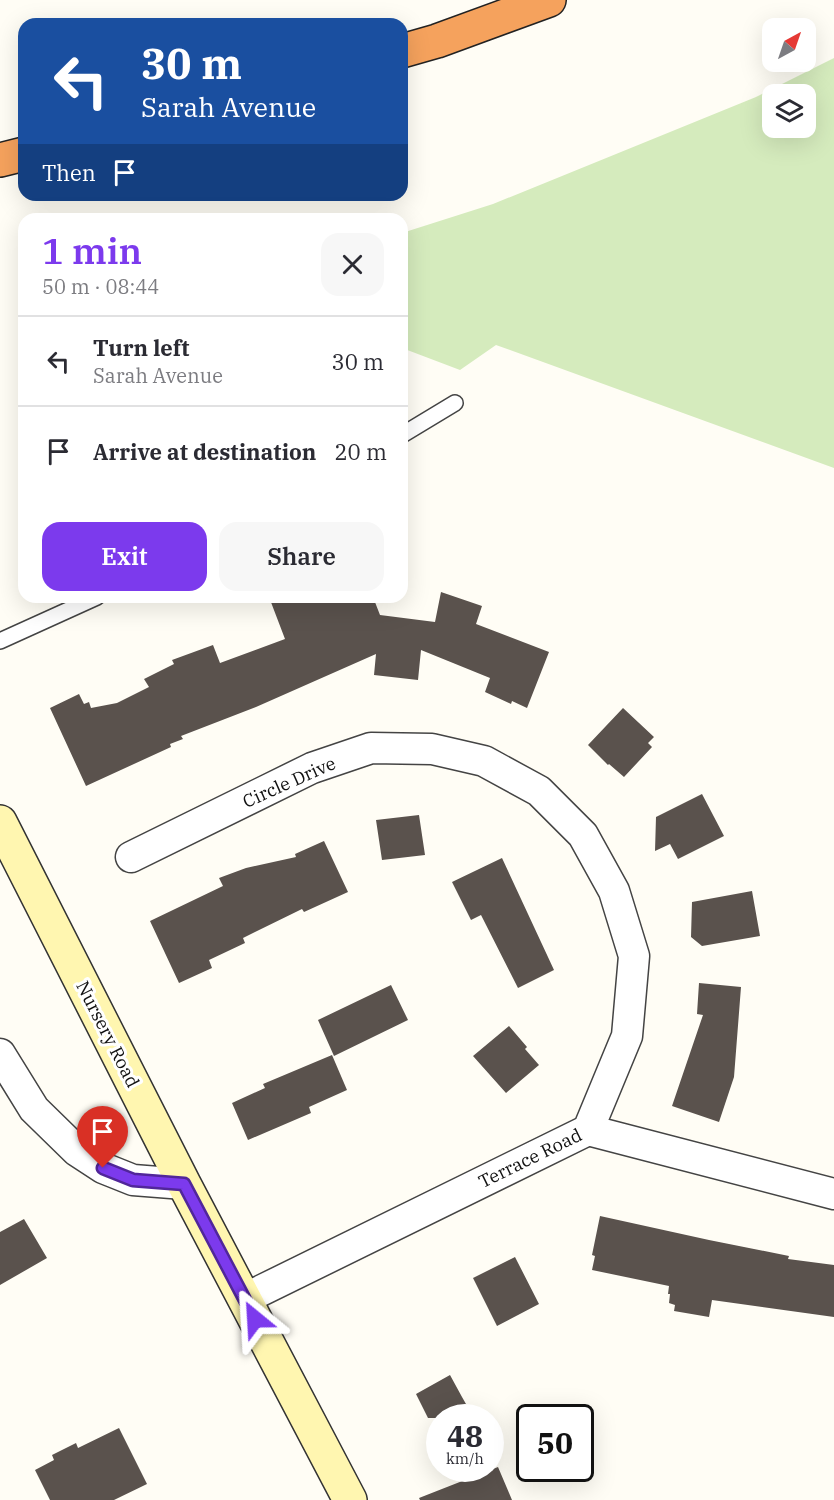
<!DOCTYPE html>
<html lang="en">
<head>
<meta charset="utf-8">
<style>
	:root { --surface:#fff; --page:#f7f7f7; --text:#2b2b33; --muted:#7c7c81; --line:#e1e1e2; --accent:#7c3aed }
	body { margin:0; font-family:"IBM Plex Serif",serif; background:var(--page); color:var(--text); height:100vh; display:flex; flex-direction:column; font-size:22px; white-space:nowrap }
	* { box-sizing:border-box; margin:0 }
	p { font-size:20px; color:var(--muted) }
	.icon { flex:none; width:33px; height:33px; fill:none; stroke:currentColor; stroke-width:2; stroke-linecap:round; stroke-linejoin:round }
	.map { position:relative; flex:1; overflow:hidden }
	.details { position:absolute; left:18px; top:213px; width:390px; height:390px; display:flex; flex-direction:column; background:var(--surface); border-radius:18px; box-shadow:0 6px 24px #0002 }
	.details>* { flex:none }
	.banner { position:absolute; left:18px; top:18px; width:390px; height:183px; border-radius:18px; box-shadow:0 6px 24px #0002; background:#1a4fa0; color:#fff; overflow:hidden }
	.needle { width:39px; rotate:40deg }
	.fabs { position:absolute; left:762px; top:18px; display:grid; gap:12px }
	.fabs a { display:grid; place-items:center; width:54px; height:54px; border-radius:12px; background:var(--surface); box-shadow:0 6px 24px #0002; font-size:30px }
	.speed { position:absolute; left:426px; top:1404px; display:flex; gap:12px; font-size:30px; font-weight:700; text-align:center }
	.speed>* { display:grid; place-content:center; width:78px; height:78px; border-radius:50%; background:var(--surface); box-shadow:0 6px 24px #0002; line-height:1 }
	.speed small { font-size:15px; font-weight:400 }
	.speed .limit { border:3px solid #111; border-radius:9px; background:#fff; color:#111 }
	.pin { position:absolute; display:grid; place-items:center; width:51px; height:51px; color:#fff; margin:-62px -26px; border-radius:50% 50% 50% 0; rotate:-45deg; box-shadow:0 0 6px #0007 }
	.pin .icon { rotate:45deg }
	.me { position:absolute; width:66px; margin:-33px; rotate:333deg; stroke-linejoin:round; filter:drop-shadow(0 0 4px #0008) }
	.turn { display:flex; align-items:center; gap:21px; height:126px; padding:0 24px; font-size:27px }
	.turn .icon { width:78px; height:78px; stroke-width:2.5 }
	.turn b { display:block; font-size:42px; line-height:51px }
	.then { display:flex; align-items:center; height:57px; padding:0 24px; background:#0003; gap:12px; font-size:22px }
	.round { display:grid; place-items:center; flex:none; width:63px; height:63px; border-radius:18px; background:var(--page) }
	.overview { display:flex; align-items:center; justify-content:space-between; height:102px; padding:0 24px }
	h1 { font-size:36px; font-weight:600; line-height:45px; color:var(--accent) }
	.cta { display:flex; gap:12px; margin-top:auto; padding:12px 24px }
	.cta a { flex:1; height:69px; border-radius:18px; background:var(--accent); color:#fff; font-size:24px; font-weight:600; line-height:69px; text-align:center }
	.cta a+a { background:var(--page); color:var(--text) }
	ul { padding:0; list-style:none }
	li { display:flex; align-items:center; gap:18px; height:90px; padding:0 24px; border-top:2px solid var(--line) }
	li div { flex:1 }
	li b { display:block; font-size:22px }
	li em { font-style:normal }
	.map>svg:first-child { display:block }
	.green { fill:#d5ebbd; fill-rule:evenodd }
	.building { fill:#5a524d }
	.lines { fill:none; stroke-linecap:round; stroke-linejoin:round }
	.service-casing { stroke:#444; stroke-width:18 }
	.minor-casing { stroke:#444; stroke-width:33 }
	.secondary-casing { stroke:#333; stroke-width:36 }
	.motorway-casing { stroke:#222; stroke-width:36 }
	.service { stroke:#fff; stroke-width:15 }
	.minor { stroke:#fff; stroke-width:30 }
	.secondary { stroke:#fff6b0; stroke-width:33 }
	.motorway { stroke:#f5a25d; stroke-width:33 }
	.route-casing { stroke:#51269a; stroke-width:15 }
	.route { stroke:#7c3aed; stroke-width:10 }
	.labels { text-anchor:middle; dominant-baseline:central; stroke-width:6; stroke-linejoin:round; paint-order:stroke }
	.street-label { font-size:18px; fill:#111; stroke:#fff }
</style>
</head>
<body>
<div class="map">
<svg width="834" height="1500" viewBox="0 0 834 1500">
	<rect width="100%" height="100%" fill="#fffdf5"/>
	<path class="green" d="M 834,58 L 834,468 L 496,345 L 460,370 L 402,348 L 402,233 L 493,204 L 756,97 ZM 772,94 L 806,94 L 806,128 L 772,128 Z"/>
	<path class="building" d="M 441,592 L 482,606 L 476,624 L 549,652 L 527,708 L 512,701 L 511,704 L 485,692 L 490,678 L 421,650 L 418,680 L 374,675 L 376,654 L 256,707 L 181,736 L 183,739 L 170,744 L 171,747 L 86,786 L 50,708 L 79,694 L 84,704 L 89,702 L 91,708 L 117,703 L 149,687 L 144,679 L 174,664 L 172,660 L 213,645 L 220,663 L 285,639 L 269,597 L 373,597 L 380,615 L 435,622 Z
		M 623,708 L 654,737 L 648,743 L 652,747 L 624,777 L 609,764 L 608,765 L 588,745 Z
		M 702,794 L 724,836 L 678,859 L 670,844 L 655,851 L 656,817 Z
		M 419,815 L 425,855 L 382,860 L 376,820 Z
		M 324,841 L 348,892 L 304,912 L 302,909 L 243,938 L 245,943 L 209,960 L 212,968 L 179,983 L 150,921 L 223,886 L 219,878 L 246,868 L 296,857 L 295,854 Z
		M 502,858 L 554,970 L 518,988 L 481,915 L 471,920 L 452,882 Z
		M 752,891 L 760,936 L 702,946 L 691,937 L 692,902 Z
		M 699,983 L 741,987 L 734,1077 L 719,1122 L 672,1106 L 703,1015 L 697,1014 Z
		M 391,985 L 408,1020 L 334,1056 L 318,1020 Z
		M 509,1026 L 527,1047 L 525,1049 L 539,1065 L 506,1093 L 473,1056 Z
		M 332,1055 L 347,1090 L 309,1107 L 311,1113 L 248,1140 L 232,1103 L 265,1088 L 263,1084 Z
		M 600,1216 L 709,1240 L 789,1256 L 788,1259 L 834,1265 L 834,1317 L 712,1300 L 709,1317 L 674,1311 L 675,1305 L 669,1303 L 670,1294 L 668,1294 L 669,1286 L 592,1270 L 595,1256 L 592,1255 Z
		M 24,1219 L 47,1258 L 0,1285 L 0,1232 Z
		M 515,1257 L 539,1304 L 497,1326 L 473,1278 Z
		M 450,1375 L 462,1397 L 474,1418 L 428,1418 L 416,1394 Z
		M 119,1428 L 147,1484 L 114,1500 L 50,1500 L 35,1470 L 54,1460 L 52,1455 L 76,1443 L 78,1448 Z
		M 498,1467 L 512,1500 L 420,1500 L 419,1498 Z"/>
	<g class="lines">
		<defs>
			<path id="service" d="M 402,435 L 455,403
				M 0,641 L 97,597"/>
			<path id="minor" d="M 131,857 L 312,768 L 371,748 L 432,749 L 484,761 L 539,791 L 583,835 L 614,891 L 634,956 L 627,1036 L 588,1130
				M 0,1054 L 34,1109 L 77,1151 L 103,1168 L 133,1180 L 184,1184
				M 244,1299 L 588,1130 L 834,1194"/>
			<path id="secondary" d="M 0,822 L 184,1184 L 350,1500"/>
			<path id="motorway" d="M 402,51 L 437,41 L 549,0
				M 0,160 L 24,154"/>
		</defs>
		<use href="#service" class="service-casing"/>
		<use href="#minor" class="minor-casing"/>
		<use href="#secondary" class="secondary-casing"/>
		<use href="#motorway" class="motorway-casing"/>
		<use href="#service" class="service"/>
		<use href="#minor" class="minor"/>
		<use href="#secondary" class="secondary"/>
		<use href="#motorway" class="motorway"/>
	</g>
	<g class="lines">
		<defs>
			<path id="route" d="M 103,1168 L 133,1180 L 184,1184 L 255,1319"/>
		</defs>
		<use href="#route" class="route-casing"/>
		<use href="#route" class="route"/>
	</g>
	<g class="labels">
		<g class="street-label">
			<text transform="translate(289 782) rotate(-24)">Circle Drive</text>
			<text transform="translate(108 1034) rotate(63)">Nursery Road</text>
			<text transform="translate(530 1158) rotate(-26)">Terrace Road</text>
		</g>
	</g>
</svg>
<div class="fabs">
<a><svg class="needle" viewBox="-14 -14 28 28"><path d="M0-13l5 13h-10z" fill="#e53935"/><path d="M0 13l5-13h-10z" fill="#7c7c81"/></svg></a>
<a><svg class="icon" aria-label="layers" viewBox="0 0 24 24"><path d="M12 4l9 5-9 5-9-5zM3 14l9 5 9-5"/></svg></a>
</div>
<div class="speed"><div>48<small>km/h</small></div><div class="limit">50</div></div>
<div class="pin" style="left:103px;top:1168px;background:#d93025"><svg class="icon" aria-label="arrive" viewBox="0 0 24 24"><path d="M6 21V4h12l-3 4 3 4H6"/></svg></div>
<svg class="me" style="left:255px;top:1319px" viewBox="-20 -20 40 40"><path d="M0-17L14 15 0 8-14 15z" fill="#7c3aed" stroke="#fff" stroke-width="4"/></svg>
<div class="banner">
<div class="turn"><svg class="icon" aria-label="left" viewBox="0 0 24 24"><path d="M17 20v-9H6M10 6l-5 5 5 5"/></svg><div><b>30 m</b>Sarah Avenue</div></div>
<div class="then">Then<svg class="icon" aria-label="arrive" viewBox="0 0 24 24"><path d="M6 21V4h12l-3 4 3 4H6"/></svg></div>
</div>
<section class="details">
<div class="overview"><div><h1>1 min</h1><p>50 m · 08:44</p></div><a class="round"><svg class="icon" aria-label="close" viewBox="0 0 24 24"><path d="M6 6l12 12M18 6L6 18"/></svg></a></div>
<ul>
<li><svg class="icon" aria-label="left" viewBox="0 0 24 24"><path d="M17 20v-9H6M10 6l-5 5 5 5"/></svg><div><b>Turn left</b><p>Sarah Avenue</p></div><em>30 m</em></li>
<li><svg class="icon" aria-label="arrive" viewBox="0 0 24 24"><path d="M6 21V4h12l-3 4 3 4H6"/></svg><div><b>Arrive at destination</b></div><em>20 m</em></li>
</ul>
<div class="cta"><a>Exit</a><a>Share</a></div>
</section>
</div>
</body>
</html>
